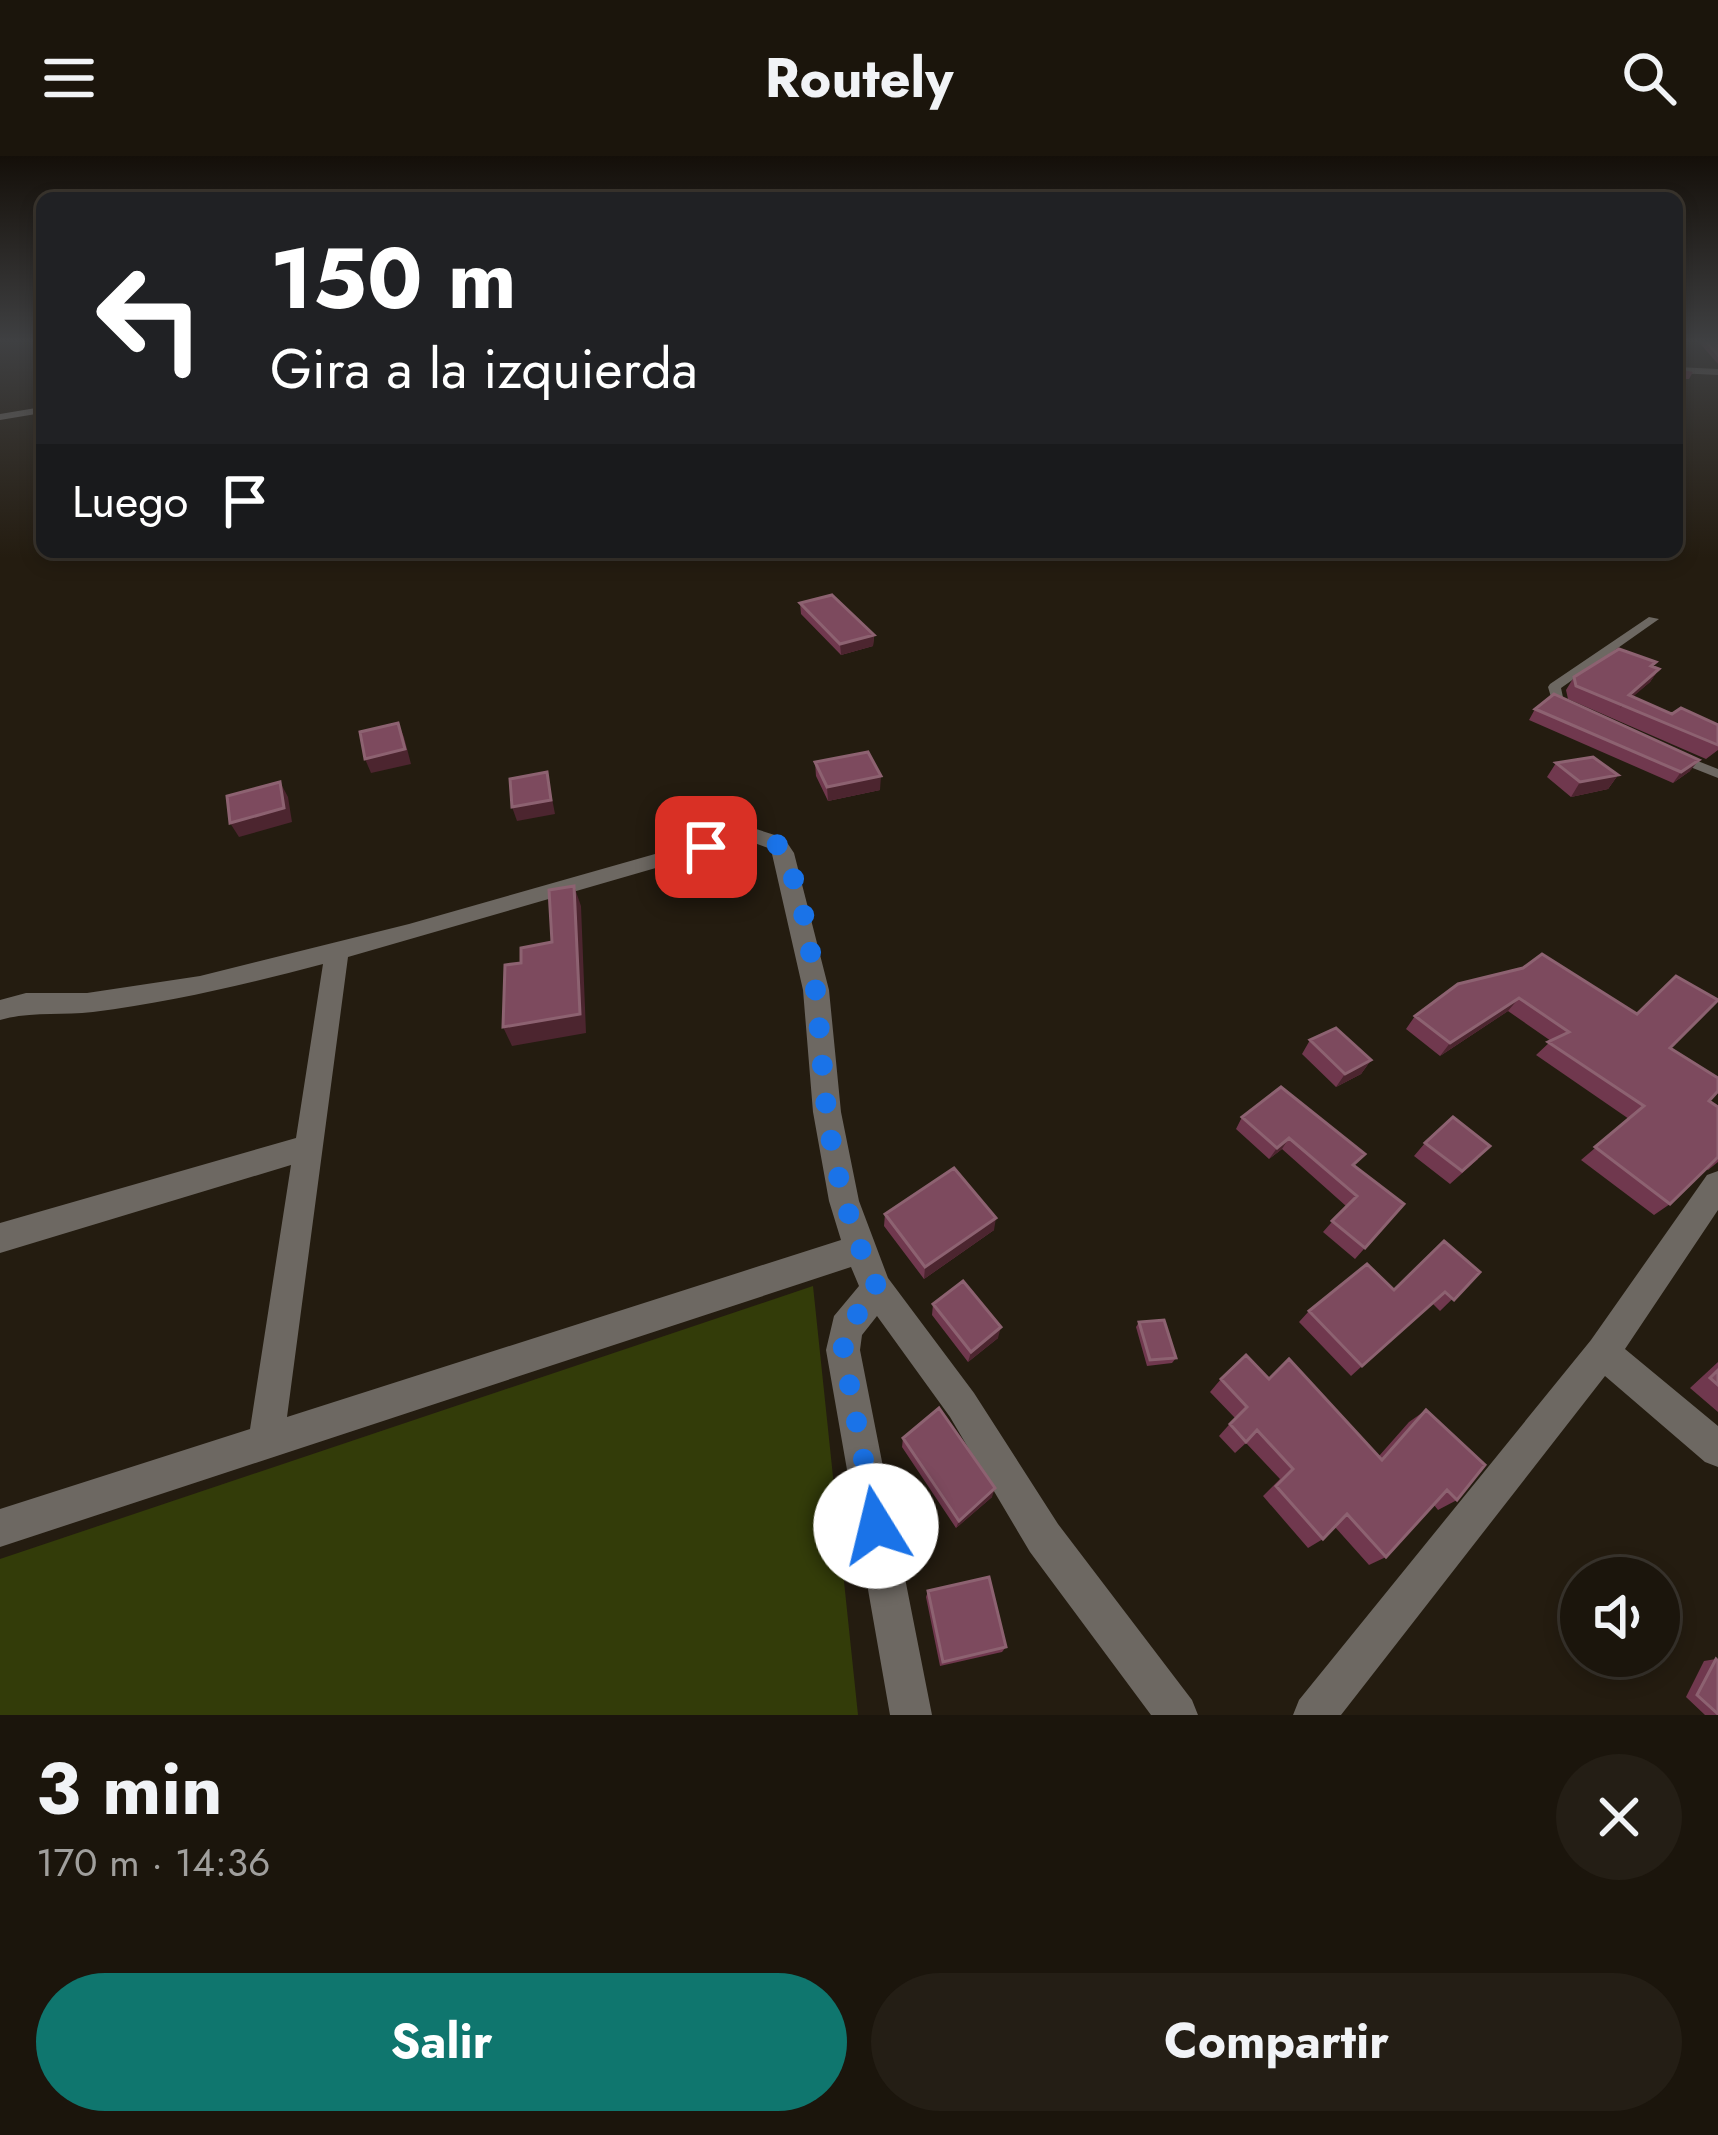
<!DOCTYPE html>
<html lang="es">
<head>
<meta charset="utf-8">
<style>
	:root { --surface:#1b150c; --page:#241e15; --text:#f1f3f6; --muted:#a09f9d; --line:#39342d; --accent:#0f766e }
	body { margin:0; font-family:Jost,sans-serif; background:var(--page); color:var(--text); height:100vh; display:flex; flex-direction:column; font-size:45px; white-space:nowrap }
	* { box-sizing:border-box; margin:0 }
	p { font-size:39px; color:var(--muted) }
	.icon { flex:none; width:66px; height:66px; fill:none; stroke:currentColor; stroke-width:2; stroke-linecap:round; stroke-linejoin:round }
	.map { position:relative; height:1559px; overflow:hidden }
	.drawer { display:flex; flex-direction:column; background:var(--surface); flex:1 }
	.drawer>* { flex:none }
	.hud { position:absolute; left:36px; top:36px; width:1647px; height:366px; border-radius:18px; box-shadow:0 6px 18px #0003,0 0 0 3px var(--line); background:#202124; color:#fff; overflow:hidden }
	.buttons { position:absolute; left:1560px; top:1401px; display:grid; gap:24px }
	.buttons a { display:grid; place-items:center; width:120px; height:120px; border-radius:50%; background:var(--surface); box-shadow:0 6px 18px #0003,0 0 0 3px var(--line); font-size:60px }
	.pin { position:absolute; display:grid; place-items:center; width:102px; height:102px; color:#fff; margin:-51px; border-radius:24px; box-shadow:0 6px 18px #0006 }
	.me { position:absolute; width:132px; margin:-66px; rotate:351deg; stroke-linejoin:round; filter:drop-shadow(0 0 9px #0008) }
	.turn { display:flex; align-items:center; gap:42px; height:252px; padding:0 36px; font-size:54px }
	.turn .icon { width:156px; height:156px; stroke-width:2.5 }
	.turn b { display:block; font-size:84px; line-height:102px }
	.then { display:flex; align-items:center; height:114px; padding:0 36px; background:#0003; gap:24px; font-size:45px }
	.round { display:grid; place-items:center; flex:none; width:126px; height:126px; border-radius:63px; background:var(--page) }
	.summary { display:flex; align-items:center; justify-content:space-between; height:204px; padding:0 36px }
	h1 { font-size:72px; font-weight:700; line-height:90px }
	.primary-button { display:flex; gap:24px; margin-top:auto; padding:24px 36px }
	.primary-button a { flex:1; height:138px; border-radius:72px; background:var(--accent); color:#fff; font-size:48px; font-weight:700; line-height:138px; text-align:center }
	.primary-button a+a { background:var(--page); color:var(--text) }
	header { display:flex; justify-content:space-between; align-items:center; height:156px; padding:0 36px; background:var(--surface); font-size:54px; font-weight:700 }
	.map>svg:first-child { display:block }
	.green { fill:#333c09 }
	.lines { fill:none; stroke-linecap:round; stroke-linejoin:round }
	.service { fill:#6d6862; fill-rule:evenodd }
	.minor { fill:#6d6862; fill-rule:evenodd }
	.wall { fill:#70384e }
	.shaded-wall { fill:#4c252f }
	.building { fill:#7d4a5e; stroke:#8d6271; stroke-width:3 }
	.route { stroke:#1a73e8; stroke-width:21; stroke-dasharray:0 37.8 }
</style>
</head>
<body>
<header><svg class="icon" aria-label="menu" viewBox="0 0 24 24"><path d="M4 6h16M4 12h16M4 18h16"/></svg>Routely<svg class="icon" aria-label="search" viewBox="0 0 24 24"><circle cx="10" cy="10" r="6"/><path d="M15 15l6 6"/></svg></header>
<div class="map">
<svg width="1718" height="1559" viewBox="0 0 1718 1559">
	<rect width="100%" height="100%" fill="#241c10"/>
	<path class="green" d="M 813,1130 L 858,1559 L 0,1559 L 0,1403 Z"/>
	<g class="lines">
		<path class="service" d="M 1649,461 L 1659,463 L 1561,532 L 1564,546 L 1574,550 L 1574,556 L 1564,556 L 1554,551 L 1548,531 L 1550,528 Z
			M 1675,596 L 1718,613 L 1718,622 L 1670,603 L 1670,597 Z"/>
		<path class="minor" d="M 1677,211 L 1718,213 L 1718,219 L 1677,217 Z
			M 42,251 L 42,257 L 0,264 L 0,258 Z
			M 750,671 L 784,682 L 794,697 L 829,834 L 841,956 L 859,1045 L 888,1122 L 974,1237 L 1058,1368 L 1192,1544 L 1198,1559 L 1151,1559 L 1030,1396 L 950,1261 L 877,1160 L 862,1179 L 860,1194 L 932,1559 L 890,1559 L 826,1194 L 834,1160 L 859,1130 L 851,1111 L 0,1391 L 0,1353 L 250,1273 L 291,1009 L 0,1097 L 0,1067 L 296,982 L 323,808 C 247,828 171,846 93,856 C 61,860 32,855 0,864 L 0,844 L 26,837 L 87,837 L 200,820 L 409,768 ZM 749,685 L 768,692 L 772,698 L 803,834 L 813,956 L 829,1045 L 841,1084 L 287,1261 L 348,801 Z
			M 1718,1015 L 1718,1054 L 1625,1193 L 1718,1270 L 1718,1311 L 1705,1306 L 1605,1220 L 1341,1559 L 1293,1559 L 1299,1544 L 1591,1184 L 1707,1019 Z"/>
	</g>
	<path class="wall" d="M 1697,184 L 1718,184 L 1718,208 Z
		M 1677,202 L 1678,213 L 1693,216 L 1689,223 L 1677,223 Z
		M 800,447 L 874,479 L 873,490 L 841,499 L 801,458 Z
		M 1653,511 L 1659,513 L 1650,526 L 1633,540 L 1672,558 L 1718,569 L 1718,594 L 1706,603 L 1568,543 L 1566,534 L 1574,521 Z
		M 1535,553 L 1690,615 L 1673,627 L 1529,564 Z
		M 815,606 L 880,634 L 828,645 L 816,620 Z
		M 1556,607 L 1618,619 L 1608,633 L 1571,641 L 1547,621 Z
		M 1523,812 L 1670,892 L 1709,945 L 1718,951 L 1718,1006 L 1708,1014 L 1706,1013 L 1670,1048 L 1654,1059 L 1581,1004 L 1629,963 L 1536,899 L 1551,885 L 1508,855 L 1440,900 L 1406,873 L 1415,860 Z
		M 1310,884 L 1371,904 L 1361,918 L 1336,931 L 1302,898 Z
		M 1242,961 L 1356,1011 L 1404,1048 L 1355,1103 L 1323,1076 L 1346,1050 L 1282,993 L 1269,1003 L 1236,973 Z
		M 1425,987 L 1478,1003 L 1450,1028 L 1414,1000 Z
		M 885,1058 L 994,1074 L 924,1123 L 884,1070 Z
		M 1480,1116 L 1440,1155 L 1432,1147 L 1351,1220 L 1299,1166 L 1309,1155 L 1394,1134 Z
		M 933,1148 L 998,1182 L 968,1206 L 932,1159 Z
		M 1139,1166 L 1176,1202 L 1172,1207 L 1147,1210 L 1136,1171 Z
		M 1718,1206 L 1718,1256 L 1690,1232 Z
		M 1221,1223 L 1269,1223 L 1379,1300 L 1409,1266 L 1426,1254 L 1457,1344 L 1438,1354 L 1434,1349 L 1386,1401 L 1369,1409 L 1335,1371 L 1323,1383 L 1308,1392 L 1263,1340 L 1280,1323 L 1246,1287 L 1235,1297 L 1219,1280 L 1235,1262 L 1210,1236 Z
		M 903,1282 L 992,1341 L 956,1372 L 902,1291 Z
		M 928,1435 L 1006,1491 L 1002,1496 L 940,1510 L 926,1441 Z
		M 1716,1503 L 1718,1559 L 1705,1559 L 1686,1541 L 1704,1505 Z"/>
	<path class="shaded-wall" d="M 874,479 L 873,490 L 841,499 L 840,488 Z
		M 1659,513 L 1650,526 L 1620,552 L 1629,539 Z
		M 398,567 L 404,581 L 411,608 L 371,617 L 365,603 Z
		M 1699,604 L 1690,615 L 1673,627 L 1681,616 Z
		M 547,616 L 555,658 L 517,665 L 512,651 Z
		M 1618,619 L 1608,633 L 1571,641 L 1580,626 Z
		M 881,620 L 880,634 L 828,645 L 827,631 Z
		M 280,626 L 288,641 L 292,666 L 239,681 L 230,667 Z
		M 574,730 L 581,750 L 586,877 L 512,890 L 503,871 L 580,858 Z
		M 1519,842 L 1508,855 L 1440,900 L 1450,887 Z
		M 1371,904 L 1361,918 L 1336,931 L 1345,918 Z
		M 1289,982 L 1282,993 L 1269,1003 L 1277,992 Z
		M 996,1062 L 994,1074 L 924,1123 L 925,1111 Z
		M 1001,1171 L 998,1182 L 968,1206 L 971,1196 Z
		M 995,1332 L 992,1341 L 956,1372 L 959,1365 Z"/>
	<path class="building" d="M 1705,184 L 1718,184 L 1718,199 Z
		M 832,439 L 874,479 L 840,488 L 800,447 Z
		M 1619,493 L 1656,506 L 1651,510 L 1659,513 L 1629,539 L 1672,558 L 1681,552 L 1718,569 L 1718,589 L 1576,530 L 1574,521 Z
		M 1554,538 L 1699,604 L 1681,616 L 1535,553 Z
		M 398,567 L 405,593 L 365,603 L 360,576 Z
		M 868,596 L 881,620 L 827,631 L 815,606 Z
		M 1593,601 L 1618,619 L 1580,626 L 1556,607 Z
		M 547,616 L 551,644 L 512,651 L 510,623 Z
		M 280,626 L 284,652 L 230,667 L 227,640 Z
		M 574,730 L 580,858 L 503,871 L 505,809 L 521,807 L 521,792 L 552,786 L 549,734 Z
		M 1542,798 L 1637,858 L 1676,820 L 1718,844 L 1670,892 L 1718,922 L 1718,935 L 1709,945 L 1718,951 L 1718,1001 L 1670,1048 L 1595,991 L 1644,950 L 1548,886 L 1569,876 L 1519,842 L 1450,887 L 1415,860 L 1458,828 L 1523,812 Z
		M 1336,872 L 1371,904 L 1345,918 L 1310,884 Z
		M 1281,931 L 1365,998 L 1353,1009 L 1404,1048 L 1365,1092 L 1332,1065 L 1357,1040 L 1289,982 L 1277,992 L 1242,961 Z
		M 1453,961 L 1490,990 L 1462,1015 L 1425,987 Z
		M 954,1012 L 996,1062 L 925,1111 L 885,1058 Z
		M 1444,1085 L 1480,1116 L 1454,1144 L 1445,1136 L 1362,1210 L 1309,1155 L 1367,1108 L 1394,1134 Z
		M 963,1125 L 1001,1171 L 971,1196 L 933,1148 Z
		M 1164,1164 L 1176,1202 L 1150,1204 L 1139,1166 Z
		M 1246,1199 L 1269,1223 L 1289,1203 L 1382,1304 L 1426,1254 L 1485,1309 L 1457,1344 L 1447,1334 L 1386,1401 L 1347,1358 L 1323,1383 L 1276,1330 L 1293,1313 L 1257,1274 L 1246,1286 L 1230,1268 L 1247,1251 L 1221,1223 Z
		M 1718,1214 L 1718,1229 L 1710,1222 Z
		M 939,1252 L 995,1332 L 959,1365 L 903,1282 Z
		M 989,1421 L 1006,1491 L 943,1506 L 928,1435 Z
		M 1716,1503 L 1718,1505 L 1718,1558 L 1697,1539 Z"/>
	<linearGradient id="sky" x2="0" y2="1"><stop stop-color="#140f09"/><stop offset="0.46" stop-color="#3f4042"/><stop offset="1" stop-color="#3f4042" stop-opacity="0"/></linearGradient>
	<rect width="1718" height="402" fill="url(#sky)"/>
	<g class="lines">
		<path class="route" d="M 706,691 L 750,678 L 776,687 C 817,745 818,886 827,957 C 835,1018 851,1076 878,1133 L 846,1172 L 843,1194 L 876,1370"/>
	</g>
</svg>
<div class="buttons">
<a><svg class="icon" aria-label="sound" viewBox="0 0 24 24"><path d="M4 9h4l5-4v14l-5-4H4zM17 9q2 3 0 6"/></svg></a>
</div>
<div class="pin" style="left:706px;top:691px;background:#d93025"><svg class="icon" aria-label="arrive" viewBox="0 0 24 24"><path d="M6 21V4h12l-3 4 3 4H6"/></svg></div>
<svg class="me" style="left:876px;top:1370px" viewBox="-20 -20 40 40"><circle r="19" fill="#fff"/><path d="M0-13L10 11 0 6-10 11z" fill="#1a73e8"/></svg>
<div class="hud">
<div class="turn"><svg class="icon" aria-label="left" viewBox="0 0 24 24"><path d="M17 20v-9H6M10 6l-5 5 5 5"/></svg><div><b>150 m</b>Gira a la izquierda</div></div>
<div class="then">Luego<svg class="icon" aria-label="arrive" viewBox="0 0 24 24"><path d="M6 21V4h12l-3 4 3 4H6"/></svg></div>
</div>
</div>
<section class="drawer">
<div class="summary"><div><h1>3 min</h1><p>170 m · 14:36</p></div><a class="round"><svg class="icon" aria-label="close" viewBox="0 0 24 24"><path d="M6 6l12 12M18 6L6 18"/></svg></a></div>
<div class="primary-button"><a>Salir</a><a>Compartir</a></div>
</section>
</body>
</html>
